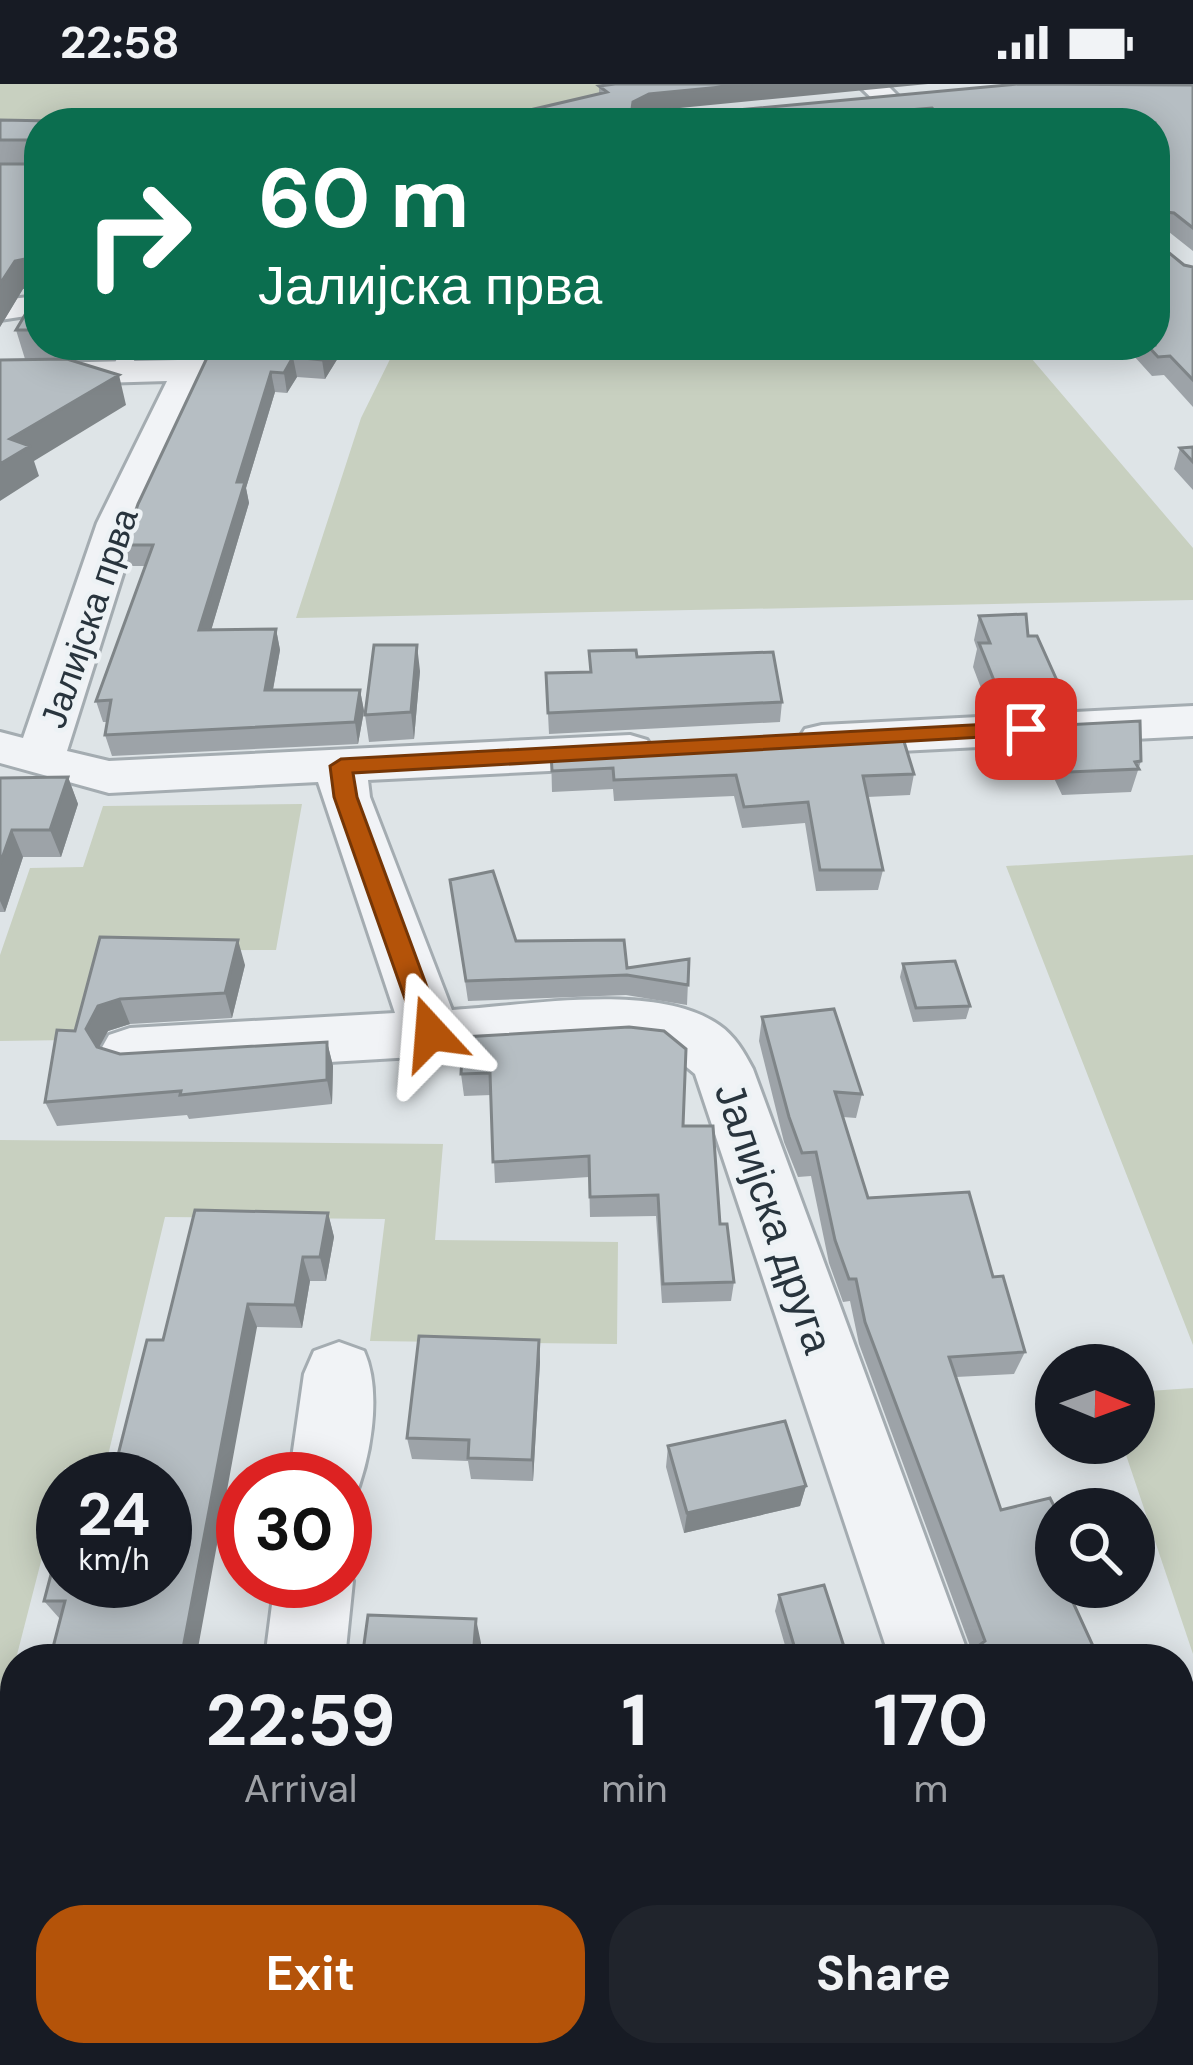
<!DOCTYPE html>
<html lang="en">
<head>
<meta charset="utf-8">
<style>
	:root { --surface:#171b24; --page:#20242c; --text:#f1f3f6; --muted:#9ea1a6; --accent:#b45309 }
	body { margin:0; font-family:"DM Sans",sans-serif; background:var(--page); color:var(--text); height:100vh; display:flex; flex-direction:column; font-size:45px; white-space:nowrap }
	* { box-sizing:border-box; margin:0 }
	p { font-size:39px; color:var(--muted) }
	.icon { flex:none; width:66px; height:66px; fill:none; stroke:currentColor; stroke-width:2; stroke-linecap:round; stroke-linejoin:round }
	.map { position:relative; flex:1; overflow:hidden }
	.details { position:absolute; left:0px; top:1560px; width:1194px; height:423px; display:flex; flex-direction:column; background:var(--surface); border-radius:48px 48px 0 0; box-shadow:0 6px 30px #0003 }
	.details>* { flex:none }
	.hud { position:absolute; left:24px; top:24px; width:1146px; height:252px; border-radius:48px; box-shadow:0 6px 30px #0003; background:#0b6e4f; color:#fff; overflow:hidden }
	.needle { width:78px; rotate:91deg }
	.tools { position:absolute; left:1035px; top:1260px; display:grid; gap:24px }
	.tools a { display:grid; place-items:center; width:120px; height:120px; border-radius:50%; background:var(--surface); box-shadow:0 6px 30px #0003; font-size:60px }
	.speed { position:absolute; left:36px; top:1368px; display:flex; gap:24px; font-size:60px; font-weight:700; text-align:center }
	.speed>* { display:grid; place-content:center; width:156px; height:156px; border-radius:50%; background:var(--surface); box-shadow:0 6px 30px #0003; line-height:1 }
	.speed small { font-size:30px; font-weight:400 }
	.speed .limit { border:18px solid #d22; background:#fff; color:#111 }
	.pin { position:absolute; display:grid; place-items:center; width:102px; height:102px; color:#fff; margin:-51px; border-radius:24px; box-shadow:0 6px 18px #0006 }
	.me { position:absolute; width:132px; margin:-66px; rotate:341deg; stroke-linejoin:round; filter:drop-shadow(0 0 9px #0008) }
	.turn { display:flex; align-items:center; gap:42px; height:252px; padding:0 36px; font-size:54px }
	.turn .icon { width:156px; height:156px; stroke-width:2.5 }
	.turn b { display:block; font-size:84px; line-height:102px }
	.eta { display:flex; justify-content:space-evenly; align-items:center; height:204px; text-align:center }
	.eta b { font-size:72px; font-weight:700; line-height:84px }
	.button { display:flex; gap:24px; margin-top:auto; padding:24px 36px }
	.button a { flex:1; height:138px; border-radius:48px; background:var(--accent); color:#fff; font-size:48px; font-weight:700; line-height:138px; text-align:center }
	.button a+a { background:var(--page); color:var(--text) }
	.status { display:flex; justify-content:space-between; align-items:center; height:84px; padding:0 60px; background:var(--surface); direction:ltr }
	.status svg { height:33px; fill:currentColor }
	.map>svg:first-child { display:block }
	.green { fill:#c8d0c0 }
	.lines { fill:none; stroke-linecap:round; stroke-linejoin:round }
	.service-casing { stroke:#a4acb1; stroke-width:6 }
	.minor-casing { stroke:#a4acb1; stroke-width:6 }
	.service { fill:#f1f3f6; fill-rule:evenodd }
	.minor { fill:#f1f3f6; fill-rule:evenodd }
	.wall { fill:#9da3a8 }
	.shaded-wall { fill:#7f8588 }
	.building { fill:#b6bec3; stroke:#7f8588; stroke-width:3 }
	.route { fill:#b45309; stroke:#753606; stroke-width:3 }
	.labels { text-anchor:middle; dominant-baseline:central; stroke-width:9; stroke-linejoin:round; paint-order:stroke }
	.far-street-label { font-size:36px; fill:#28343d; stroke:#edf2f5 }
	.street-label { font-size:42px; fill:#28343d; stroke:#edf2f5 }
</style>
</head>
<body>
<div class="status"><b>22:58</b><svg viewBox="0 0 49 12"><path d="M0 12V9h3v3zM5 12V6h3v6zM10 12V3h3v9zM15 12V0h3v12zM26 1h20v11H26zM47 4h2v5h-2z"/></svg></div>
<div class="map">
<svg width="1193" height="1981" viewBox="0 0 1193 1981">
	<rect width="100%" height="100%" fill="#dee4e7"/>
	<path class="green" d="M 0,0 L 672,0 L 518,39 L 366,34 L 358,39 L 211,39 L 211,34 L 88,29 L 77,39 L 39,39 L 0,51 Z
		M 397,261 L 1020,261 L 1193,464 L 1193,516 L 296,534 L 361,334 Z
		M 302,720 L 276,866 L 98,867 L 71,956 L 0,957 L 0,871 L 30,784 L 83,783 L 103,722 Z
		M 1193,771 L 1193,1261 L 1006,782 Z
		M 0,1056 L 443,1060 L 435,1156 L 618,1158 L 617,1260 L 370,1257 L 385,1135 L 165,1133 L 105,1384 L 65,1384 L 0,1637 Z
		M 1193,1304 L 1193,1570 L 1122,1359 L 1134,1359 L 1134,1308 Z"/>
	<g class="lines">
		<defs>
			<path id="service" d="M 123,261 L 141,261 L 129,288 L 120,293 L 111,288 Z"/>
			<path id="minor" d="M 857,0 L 886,0 L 905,19 L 901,25 L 883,25 Z
				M 39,212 L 39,230 L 0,236 L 0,216 Z
				M 185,261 L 221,261 L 139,439 L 67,667 L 109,677 L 630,651 L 647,656 L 654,667 L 647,678 L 630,683 L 368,696 L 370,713 L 452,926 C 526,922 656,897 719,941 C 735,952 744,968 753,985 L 970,1575 L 890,1575 L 695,990 L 665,965 L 629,960 L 130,990 L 109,983 L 100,967 L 109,951 L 130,944 L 395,929 L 318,698 L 109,709 L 0,679 L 0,648 L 23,654 L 97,439 L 167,297 L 0,302 L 0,280 L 178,276 Z
				M 1193,622 L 1193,652 L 822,671 L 805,667 L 798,656 L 805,645 L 822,641 Z
				M 339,1258 L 364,1267 C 383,1309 370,1379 352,1420 L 345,1423 L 345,1395 L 289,1395 L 304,1290 L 314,1267 Z
				M 345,1479 L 353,1497 L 345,1575 L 265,1575 L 275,1497 L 345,1497 Z
				M 211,1968 L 305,1968 L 303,1981 L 209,1981 Z
				M 1020,1968 L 1114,1968 L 1118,1981 L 1024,1981 Z"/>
		</defs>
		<use href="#service" class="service-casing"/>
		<use href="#minor" class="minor-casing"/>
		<use href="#service" class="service"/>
		<use href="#minor" class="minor"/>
	</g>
	<path class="wall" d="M 1018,0 L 1193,0 L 1193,167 L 1169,148 L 1157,146 L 1157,159 L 1184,181 L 1193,183 L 1193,323 L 1164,291 L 1152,292 L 1124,261 L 1155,261 L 1155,39 L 364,39 L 483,37 L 599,10 L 599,2 L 662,25 L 737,26 Z
		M 171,32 L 172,39 L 39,39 L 35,214 L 35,202 L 23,205 L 0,243 L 0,36 L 53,37 Z
		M 16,246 L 39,246 L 39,261 L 81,261 L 74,274 L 25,275 Z
		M 213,261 L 346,261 L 325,295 L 297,293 L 287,309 L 275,308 L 246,404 L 249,419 L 211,546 L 276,545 L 280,566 L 273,606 L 360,606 L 364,627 L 358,660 L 112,672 L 105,651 L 107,638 L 103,638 L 96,617 L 145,482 L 130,482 L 124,461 Z
		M 1193,363 L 1193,406 L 1174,385 L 1180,364 Z
		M 979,532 L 1059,601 L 1051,625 L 990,628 L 973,583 L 977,565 L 974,556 Z
		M 589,567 L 637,573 L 782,618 L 780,638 L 549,650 L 546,589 L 590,588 Z
		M 420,587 L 414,655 L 369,658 L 365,631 Z
		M 1007,644 L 1141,677 L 1131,708 L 1062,711 L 1053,692 L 1010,693 L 1000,667 Z
		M 551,669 L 914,690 L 910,711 L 867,713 L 883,786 L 878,806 L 816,807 L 805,739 L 742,744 L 734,712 L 614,717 L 613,705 L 552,708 Z
		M 68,693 L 78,720 L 61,773 L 23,773 L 5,828 L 0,828 L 0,694 Z
		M 450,796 L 516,857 L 627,884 L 689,875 L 687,921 L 626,911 L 468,917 Z
		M 100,853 L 245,881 L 232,934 L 130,940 L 108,947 L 99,963 L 120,970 L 327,958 L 333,982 L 332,1020 L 189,1035 L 187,1031 L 57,1042 L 45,1018 L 75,947 Z
		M 903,880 L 970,922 L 966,935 L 913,938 L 900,893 Z
		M 762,933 L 862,1010 L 856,1034 L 843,1033 L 868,1114 L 993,1193 L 1025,1268 L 1014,1290 L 956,1293 L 1001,1426 L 1056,1478 L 1099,1575 L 969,1575 L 973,1570 L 859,1260 L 850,1217 L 843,1218 L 829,1179 L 811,1092 L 798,1093 L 784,1058 L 759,957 Z
		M 463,953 L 683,1042 L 720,1140 L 734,1198 L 731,1217 L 662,1219 L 656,1132 L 590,1133 L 589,1093 L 495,1099 L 491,1011 L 464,1012 L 461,990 Z
		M 328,1129 L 334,1153 L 326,1197 L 310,1197 L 302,1244 L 257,1243 L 60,1535 L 44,1517 L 114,1387 L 163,1256 Z
		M 539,1256 L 540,1278 L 533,1397 L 471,1395 L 468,1377 L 412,1375 L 407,1354 Z
		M 668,1362 L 806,1402 L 800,1422 L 684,1449 L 666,1383 Z
		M 779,1511 L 848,1575 L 789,1575 L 775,1527 Z
		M 1193,1810 L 1193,1981 L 1177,1981 L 1173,1968 L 1179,1968 L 1179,1811 Z"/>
	<path class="shaded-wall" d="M 752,0 L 928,0 L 649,27 L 632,39 L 633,18 L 649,10 Z
		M 932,24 L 930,39 L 798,39 L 799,35 Z
		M 34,173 L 39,201 L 23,205 L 0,243 L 0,200 L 15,177 Z
		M 70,261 L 81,261 L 74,274 Z
		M 331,261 L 346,261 L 325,295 L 322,276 Z
		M 293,273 L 297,293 L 287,309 L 284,289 Z
		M 271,288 L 275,308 L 246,404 L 249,419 L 205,567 L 199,546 L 237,398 Z
		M 119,291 L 126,321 L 34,377 L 39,392 L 0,417 L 0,380 L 10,355 Z
		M 276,545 L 280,566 L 269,627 L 265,606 Z
		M 417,561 L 420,587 L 414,655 L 411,628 Z
		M 360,606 L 364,627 L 358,660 L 355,638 Z
		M 68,693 L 78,720 L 61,773 L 50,746 Z
		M 12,746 L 23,773 L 5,828 L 0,817 L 0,780 Z
		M 238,856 L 245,881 L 232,934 L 225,909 Z
		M 120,915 L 130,940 L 108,947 L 96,969 L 86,945 L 98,922 Z
		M 327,958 L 333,982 L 332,1020 L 327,996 Z
		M 328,1129 L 334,1153 L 326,1197 L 320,1173 Z
		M 303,1173 L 310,1197 L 302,1244 L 295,1221 Z
		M 248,1220 L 257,1243 L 196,1575 L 181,1575 Z
		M 539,1256 L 540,1278 L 533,1397 L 532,1376 Z
		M 806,1402 L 800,1422 L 684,1449 L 687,1429 Z
		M 476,1535 L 481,1559 L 480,1575 L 473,1575 Z
		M 122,1968 L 147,1968 L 144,1981 L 119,1981 Z"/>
	<path class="building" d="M 615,0 L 752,0 L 649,10 L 633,18 L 632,25 L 737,26 L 1018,0 L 1193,1 L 1193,144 L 1174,129 L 1157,127 L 1157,159 L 1184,181 L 1193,183 L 1193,296 L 1170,272 L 1158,273 L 1147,261 L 1155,261 L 1155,39 L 948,39 L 932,24 L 799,35 L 801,39 L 364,39 L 365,37 L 483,37 L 607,8 L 599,2 Z
		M 171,32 L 168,39 L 39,39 L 39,246 L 16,246 L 35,214 L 34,173 L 15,177 L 0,200 L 0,80 L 35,80 L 35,56 L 0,56 L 0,36 L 53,37 Z
		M 213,261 L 331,261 L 322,276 L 293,273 L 284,289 L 271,288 L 237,398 L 245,398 L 199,546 L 276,545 L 265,606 L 360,606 L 355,638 L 105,651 L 111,616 L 96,617 L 153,461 L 124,461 L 138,420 Z
		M 67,275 L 119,291 L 10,355 L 30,362 L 0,380 L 0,276 Z
		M 1193,363 L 1193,378 L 1180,364 Z
		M 1026,530 L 1028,552 L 1037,552 L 1059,601 L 997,604 L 979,559 L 990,559 L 979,532 Z
		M 374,561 L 417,561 L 411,628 L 365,631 Z
		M 636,566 L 637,573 L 773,568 L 782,618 L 548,629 L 546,589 L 591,588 L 589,567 Z
		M 1140,637 L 1141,677 L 1135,678 L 1139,685 L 1069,688 L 1061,669 L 1017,670 L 1007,644 Z
		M 902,651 L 914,690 L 863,692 L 883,786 L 820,786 L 808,718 L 744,723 L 736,691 L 614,696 L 613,684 L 552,687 L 551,669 Z
		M 68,693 L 50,746 L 12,746 L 0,780 L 0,694 Z
		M 493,787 L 516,857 L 624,856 L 627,884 L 689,875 L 688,901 L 627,891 L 466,897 L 450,796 Z
		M 100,853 L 238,856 L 225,909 L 120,915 L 98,922 L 86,945 L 97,963 L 120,970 L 327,958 L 327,996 L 180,1011 L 181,1007 L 45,1018 L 57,946 L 75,947 Z
		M 955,877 L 970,922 L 916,924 L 903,880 Z
		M 834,925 L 862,1010 L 835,1008 L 868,1114 L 969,1108 L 993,1193 L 1003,1192 L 1025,1268 L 949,1273 L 1001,1426 L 1050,1414 L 1056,1426 L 1056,1463 L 1049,1465 L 1056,1480 L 1056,1503 L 1066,1503 L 1099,1575 L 982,1575 L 977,1563 L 985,1557 L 865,1238 L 856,1195 L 849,1195 L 835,1156 L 816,1068 L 802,1069 L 789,1033 L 762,933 Z
		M 629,943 L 664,947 L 686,965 L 683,1042 L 713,1042 L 720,1140 L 727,1140 L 734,1198 L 663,1200 L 658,1111 L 590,1113 L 589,1072 L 493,1078 L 490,989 L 461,990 L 463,953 Z
		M 195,1126 L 328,1129 L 320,1173 L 303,1173 L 295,1221 L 248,1220 L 181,1575 L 50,1575 L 65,1517 L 44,1517 L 63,1445 L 63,1497 L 165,1497 L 165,1395 L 76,1395 L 79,1386 L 114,1387 L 147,1256 L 163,1256 Z
		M 419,1252 L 539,1256 L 532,1376 L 468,1374 L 469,1356 L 407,1354 Z
		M 785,1337 L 806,1402 L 687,1429 L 668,1362 Z
		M 824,1501 L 848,1575 L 798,1575 L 779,1511 Z
		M 368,1531 L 476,1535 L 473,1575 L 362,1575 Z
		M 1193,1810 L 1193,1959 L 1179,1908 L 1179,1811 Z
		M 0,1921 L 15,1921 L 15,1968 L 122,1968 L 119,1981 L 0,1981 Z"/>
	<path class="route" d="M 1026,638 L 1034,640 L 1034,650 L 353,689 L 357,713 L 444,949 L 431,959 L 417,949 L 334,713 L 330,682 L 341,675 Z"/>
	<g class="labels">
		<g class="far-street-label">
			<text transform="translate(89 534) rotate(-71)">Јалијска прва</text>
		</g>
		<g class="street-label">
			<text transform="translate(774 1134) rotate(71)">Јалијска друга</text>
		</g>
	</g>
</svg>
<div class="tools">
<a><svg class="needle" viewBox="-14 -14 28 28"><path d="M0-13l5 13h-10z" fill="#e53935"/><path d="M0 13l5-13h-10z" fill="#9ea1a6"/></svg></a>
<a><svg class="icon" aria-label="search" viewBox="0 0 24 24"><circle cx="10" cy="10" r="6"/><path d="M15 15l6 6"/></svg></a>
</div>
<div class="speed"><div>24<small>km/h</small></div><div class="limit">30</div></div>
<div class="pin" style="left:1026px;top:645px;background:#d93025"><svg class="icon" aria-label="arrive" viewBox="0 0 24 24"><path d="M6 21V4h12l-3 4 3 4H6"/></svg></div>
<svg class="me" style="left:431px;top:949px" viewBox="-20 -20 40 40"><path d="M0-17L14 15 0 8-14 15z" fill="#b45309" stroke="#fff" stroke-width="4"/></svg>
<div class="hud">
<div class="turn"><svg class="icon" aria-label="right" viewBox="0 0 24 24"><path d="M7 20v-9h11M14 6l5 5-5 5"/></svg><div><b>60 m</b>Јалијска прва</div></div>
</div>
<section class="details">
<div class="eta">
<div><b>22:59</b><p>Arrival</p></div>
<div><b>1</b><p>min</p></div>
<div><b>170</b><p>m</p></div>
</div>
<div class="button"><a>Exit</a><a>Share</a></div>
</section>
</div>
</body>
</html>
